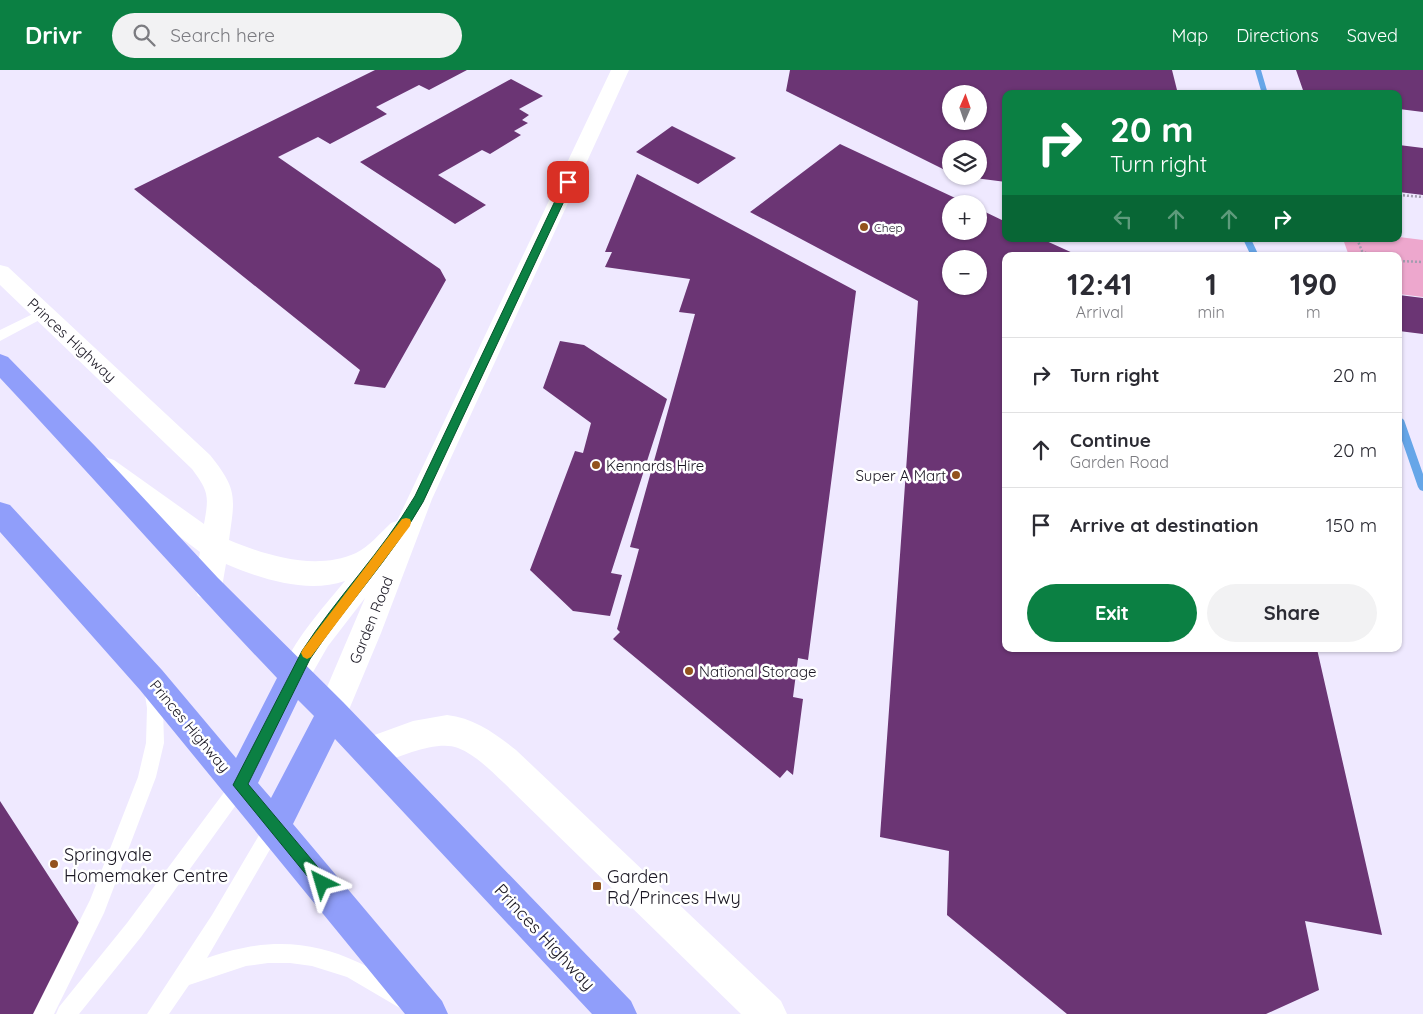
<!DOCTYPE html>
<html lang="en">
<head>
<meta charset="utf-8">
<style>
	:root { --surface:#fff; --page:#f2f2f3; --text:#2b2b33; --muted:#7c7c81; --line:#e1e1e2; --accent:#0b8043 }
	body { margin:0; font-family:Quicksand,sans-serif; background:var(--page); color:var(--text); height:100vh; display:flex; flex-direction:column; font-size:19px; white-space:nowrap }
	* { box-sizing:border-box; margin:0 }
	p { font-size:16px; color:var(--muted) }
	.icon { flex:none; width:28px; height:28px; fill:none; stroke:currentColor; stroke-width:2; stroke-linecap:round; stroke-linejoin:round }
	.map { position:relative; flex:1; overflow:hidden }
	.side { position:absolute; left:1002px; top:182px; width:400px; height:400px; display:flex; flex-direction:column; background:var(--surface); border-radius:10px; box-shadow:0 1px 4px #0004 }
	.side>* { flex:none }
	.banner { position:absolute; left:1002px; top:20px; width:400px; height:152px; border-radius:10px; box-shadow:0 1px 4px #0004; background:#0b8043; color:#fff; overflow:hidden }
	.needle { width:32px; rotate:2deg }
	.fabs { position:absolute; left:942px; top:15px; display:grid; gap:10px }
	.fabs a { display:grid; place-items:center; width:45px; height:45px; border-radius:50%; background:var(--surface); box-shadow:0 1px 4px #0004; font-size:25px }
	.pin { position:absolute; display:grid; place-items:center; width:42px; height:42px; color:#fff; margin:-21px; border-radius:10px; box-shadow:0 2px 8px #0006 }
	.me { position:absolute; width:55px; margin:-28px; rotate:320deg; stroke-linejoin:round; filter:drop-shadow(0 0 4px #0008) }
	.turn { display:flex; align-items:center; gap:18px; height:105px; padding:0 25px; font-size:22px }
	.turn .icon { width:65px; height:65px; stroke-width:2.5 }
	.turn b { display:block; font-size:35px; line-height:42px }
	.lanes { display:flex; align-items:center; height:48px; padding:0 25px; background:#0003; justify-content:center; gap:25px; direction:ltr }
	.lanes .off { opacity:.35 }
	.eta { display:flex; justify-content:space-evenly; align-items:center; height:85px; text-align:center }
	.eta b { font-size:30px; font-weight:800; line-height:35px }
	.button { display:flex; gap:10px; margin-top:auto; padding:10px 25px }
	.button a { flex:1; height:58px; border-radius:30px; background:var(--accent); color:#fff; font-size:20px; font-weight:800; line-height:58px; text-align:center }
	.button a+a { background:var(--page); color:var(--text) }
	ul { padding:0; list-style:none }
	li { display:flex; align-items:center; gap:15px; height:75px; padding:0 25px; border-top:1px solid var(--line) }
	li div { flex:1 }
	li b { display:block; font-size:19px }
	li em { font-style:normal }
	header { display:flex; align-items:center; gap:30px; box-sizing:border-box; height:70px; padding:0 25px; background:var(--accent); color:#fff }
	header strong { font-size:24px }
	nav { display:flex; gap:28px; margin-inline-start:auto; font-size:18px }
	.search { width:350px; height:45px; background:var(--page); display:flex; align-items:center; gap:12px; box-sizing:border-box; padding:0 18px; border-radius:28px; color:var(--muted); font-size:19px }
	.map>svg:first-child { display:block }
	.green { fill:#eda7cd }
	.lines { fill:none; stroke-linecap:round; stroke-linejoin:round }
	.stream { fill:#66a6e8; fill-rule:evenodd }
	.building { fill:#6b3574; fill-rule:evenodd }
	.path { stroke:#a29daf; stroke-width:2.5; stroke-dasharray:2 2; stroke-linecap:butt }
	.service { fill:#fff; fill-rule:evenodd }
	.minor { fill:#fff; fill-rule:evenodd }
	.trunk { fill:#909efa; fill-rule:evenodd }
	.route { fill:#0b8043; stroke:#07532c }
	.slow { fill:#f59e0b }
	.poi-dot { fill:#93531d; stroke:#fff; stroke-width:2 }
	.labels { text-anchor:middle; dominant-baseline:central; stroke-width:5; stroke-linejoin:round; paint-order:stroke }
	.far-poi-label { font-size:12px; fill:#1a1723; stroke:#fff; text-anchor:start }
	.street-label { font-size:15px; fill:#1a1723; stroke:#fff }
	.poi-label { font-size:15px; fill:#1a1723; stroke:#fff; text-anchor:start }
	.near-poi-label { font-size:18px; fill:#1a1723; stroke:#fff; text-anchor:start }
	.near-street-label { font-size:18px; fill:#1a1723; stroke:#fff }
</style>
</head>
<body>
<header>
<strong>Drivr</strong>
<div class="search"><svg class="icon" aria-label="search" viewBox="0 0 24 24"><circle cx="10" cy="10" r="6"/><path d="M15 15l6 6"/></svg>Search here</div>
<nav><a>Map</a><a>Directions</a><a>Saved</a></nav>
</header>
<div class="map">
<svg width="1423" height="944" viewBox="0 0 1423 944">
	<rect width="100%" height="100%" fill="#efe9ff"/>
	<path class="green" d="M 1399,167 L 1423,170 L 1423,227 L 1399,224 L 1399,186 L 1349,186 L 1343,169 L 1399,169 Z"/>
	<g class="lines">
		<path class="stream" d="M 1255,0 L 1261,0 L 1268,24 L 1262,24 Z
			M 1243,169 L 1251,169 L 1259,186 L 1251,186 Z
			M 1399,346 L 1404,350 L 1423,404 L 1423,421 L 1420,420 L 1418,417 L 1399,362 Z"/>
	</g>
	<path class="building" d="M 375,0 L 467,0 L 429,20 L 419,15 L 376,37 L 387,44 L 330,74 L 318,67 L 278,87 L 440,199 L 446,210 L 385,318 L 354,314 L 360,300 L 134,119 Z
		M 790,0 L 1172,0 L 1178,24 L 1006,24 L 1006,112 L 967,107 L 979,106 L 979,79 L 951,79 L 951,103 L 786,21 ZM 951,24 L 979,24 L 979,51 L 951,51 Z
		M 1296,0 L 1423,0 L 1423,42 L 1399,39 L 1399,24 L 1304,23 Z
		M 511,9 L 543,26 L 519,39 L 529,45 L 522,50 L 528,53 L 514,61 L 521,65 L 490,84 L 482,80 L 438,105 L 486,135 L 455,154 L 360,92 Z
		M 672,56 L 736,88 L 698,114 L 636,82 Z
		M 840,74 L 968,134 L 951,134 L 951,161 L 979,161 L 979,139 L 1006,152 L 1006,169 L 1042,169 L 1075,184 L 1075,186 L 1006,186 L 1006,579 L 1317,579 L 1382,865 L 1305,851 L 1319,920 L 1266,944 L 1067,944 L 947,845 L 949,781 L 880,767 L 918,231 L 750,142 ZM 951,189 L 979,189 L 979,216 L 951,216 Z
		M 1399,75 L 1423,78 L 1423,125 L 1399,122 Z
		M 637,104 L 856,221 L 808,590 L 798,588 L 793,627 L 803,629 L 793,705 L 787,700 L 780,708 L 613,569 L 620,562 L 617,559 L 639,479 L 630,477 L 695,244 L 679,242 L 690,209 L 605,197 L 612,182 L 605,182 Z
		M 1399,225 L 1423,228 L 1423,264 L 1399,261 Z
		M 560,271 L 584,275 L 667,329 L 611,503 L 622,505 L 610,546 L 573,541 L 530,500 L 575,381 L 583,383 L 591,353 L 543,318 Z
		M 0,731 L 83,859 L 37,944 L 0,944 Z"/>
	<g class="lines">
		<path class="path" d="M 1399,125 L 1423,127
			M 1357,169 L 1362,181 L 1371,186
			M 1399,191 L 1423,192"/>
		<path class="service" d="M 43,239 L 49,243 L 47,246 L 0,271 L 0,260 Z
			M 152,611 L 158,613 L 163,638 L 164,673 L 156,707 L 104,843 L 54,944 L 33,944 L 90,830 L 138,707 L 146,673 L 147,638 L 144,619 L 146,613 Z
			M 240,706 L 246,709 L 249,715 L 246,721 L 141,867 L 79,944 L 56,944 L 59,937 L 127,853 L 234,709 Z
			M 274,747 L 280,750 L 283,756 L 280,762 L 207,888 C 303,854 356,886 436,937 L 439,944 L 410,944 L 347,907 L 312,896 L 290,893 L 268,893 L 246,896 L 189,915 L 169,944 L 147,944 L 212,845 L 268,750 Z"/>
		<path class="minor" d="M 611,0 L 629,0 L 432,429 L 381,563 L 343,654 L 332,658 L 321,654 L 316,643 L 365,528 L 328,576 L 305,616 L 294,620 L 283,616 L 279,606 C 294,570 320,541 345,511 C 307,524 261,509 226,494 L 222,517 L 218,526 L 208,530 L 198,526 L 194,517 L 200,482 L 96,404 L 92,397 L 96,390 L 105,387 L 114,390 L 204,454 C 209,426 209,422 192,399 L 0,215 L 0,195 L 8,197 L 210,385 C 238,420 235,427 229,470 C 267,486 316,501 356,483 C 369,477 381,462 391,453 L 397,451 Z
			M 447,645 C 474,648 496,664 516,680 L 781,931 L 787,944 L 741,944 L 504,713 C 491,701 476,685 458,678 C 435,669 392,690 369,698 L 358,693 L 353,682 L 358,671 L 413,651 Z"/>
		<path class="trunk" d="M 0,284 L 8,287 L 95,376 L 218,508 L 343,632 L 631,931 L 637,944 L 592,944 L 335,669 L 293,754 L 442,931 L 448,944 L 405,944 L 140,620 L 0,462 L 0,432 L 10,435 L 162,600 L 236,688 L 277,608 C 183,510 93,407 0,308 ZM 298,630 L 314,646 L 271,728 L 258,713 Z"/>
	</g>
	<path class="route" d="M 568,109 L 573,112 L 423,432 C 391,488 346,535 310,589 L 248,714 L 327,808 L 329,813 L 327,818 L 322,820 L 317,818 L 233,715 L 302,581 C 337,527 382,482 415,426 L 564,112 Z"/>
	<path class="slow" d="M 406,448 L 410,449 L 411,452 L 410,456 L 311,587 L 307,589 L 303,587 L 301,583 L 303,579 L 402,449 Z"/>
	<g class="poi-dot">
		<circle cx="864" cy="157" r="5"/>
		<circle cx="596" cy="395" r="5"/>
		<circle cx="956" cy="405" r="5"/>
		<circle cx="689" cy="601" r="5"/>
		<circle cx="54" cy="794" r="5"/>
		<rect x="592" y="811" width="10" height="10" rx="2.5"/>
	</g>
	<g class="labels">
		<g class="far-poi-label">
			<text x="874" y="157">Chep</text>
		</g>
		<g class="street-label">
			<text transform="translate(72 270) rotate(43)">Princes Highway</text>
			<text transform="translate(371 550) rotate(-68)">Garden Road</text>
			<text transform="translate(190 656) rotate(50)">Princes Highway</text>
		</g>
		<g class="poi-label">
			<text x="606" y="395">Kennards Hire</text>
			<text x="946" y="405" text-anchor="end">Super A Mart</text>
			<text x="699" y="601">National Storage</text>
		</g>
		<g class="near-poi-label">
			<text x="64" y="784">Springvale<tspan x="64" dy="21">Homemaker Centre</tspan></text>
			<text x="607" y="806">Garden<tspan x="607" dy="21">Rd/Princes Hwy</tspan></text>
		</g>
		<g class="near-street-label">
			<text transform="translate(545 867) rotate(47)">Princes Highway</text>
		</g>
	</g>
</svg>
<div class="fabs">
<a><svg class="needle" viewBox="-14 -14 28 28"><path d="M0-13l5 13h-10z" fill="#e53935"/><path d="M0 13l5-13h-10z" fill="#7c7c81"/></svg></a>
<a><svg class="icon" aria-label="layers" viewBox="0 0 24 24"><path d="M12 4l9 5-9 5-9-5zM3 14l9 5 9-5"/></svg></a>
<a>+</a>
<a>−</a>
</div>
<div class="pin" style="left:568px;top:112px;background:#d93025"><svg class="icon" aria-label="arrive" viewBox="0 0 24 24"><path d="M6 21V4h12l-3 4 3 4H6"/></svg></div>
<svg class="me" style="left:322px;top:813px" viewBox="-20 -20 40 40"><path d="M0-17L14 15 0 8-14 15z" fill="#0b8043" stroke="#fff" stroke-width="4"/></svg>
<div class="banner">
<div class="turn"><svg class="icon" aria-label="right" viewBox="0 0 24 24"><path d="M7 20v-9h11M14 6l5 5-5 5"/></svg><div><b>20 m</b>Turn right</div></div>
<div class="lanes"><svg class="icon off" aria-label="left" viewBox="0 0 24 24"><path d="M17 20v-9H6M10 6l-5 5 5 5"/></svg><svg class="icon off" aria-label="ahead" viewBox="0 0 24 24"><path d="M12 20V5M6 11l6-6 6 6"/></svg><svg class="icon off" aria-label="ahead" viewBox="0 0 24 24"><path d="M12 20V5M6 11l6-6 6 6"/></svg><svg class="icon" aria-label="right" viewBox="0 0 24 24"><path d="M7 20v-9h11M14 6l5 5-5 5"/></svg></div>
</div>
<section class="side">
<div class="eta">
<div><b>12:41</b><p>Arrival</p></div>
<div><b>1</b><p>min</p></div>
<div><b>190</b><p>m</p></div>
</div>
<ul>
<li><svg class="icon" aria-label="right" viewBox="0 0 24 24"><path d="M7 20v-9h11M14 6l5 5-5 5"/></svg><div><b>Turn right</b></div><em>20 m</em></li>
<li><svg class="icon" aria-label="ahead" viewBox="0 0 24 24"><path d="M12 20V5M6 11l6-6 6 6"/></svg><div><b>Continue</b><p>Garden Road</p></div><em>20 m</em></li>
<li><svg class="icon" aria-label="arrive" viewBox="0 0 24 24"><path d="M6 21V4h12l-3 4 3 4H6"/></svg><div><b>Arrive at destination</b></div><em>150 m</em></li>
</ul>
<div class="button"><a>Exit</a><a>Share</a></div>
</section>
</div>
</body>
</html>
